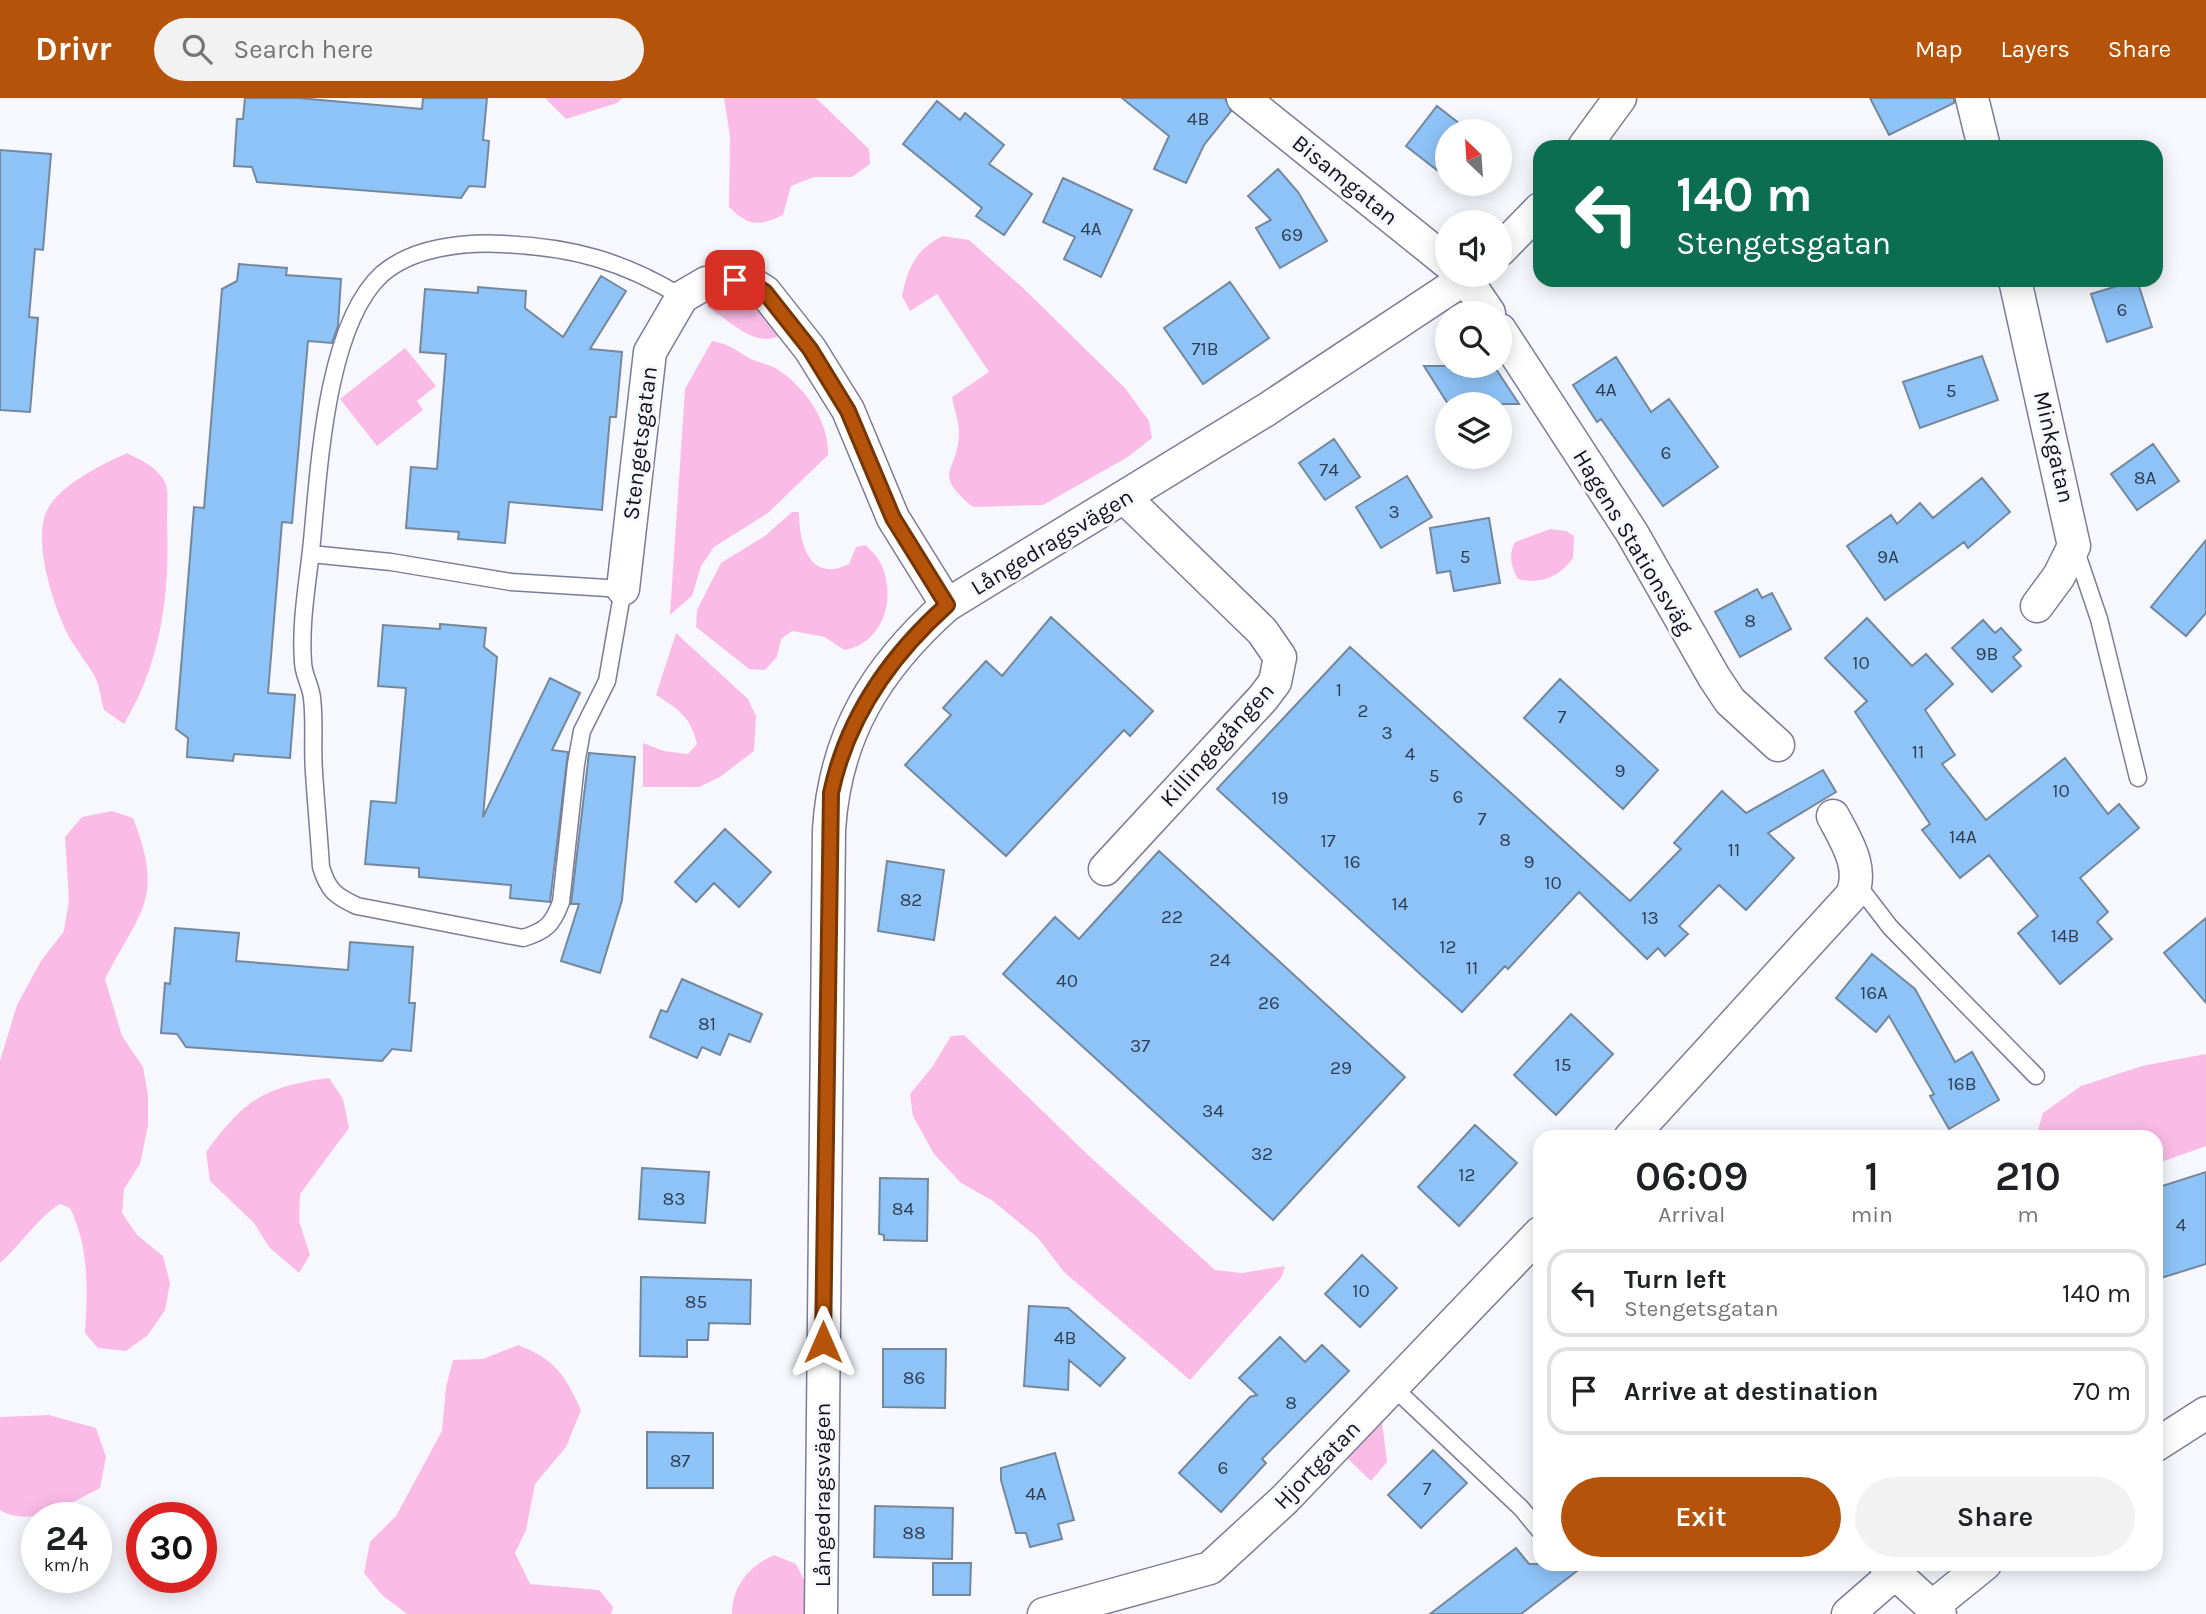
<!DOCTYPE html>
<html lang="en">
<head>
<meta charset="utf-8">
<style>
	:root { --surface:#fff; --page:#f2f2f2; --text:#202124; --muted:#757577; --line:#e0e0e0; --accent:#b45309 }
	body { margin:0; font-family:Karla,sans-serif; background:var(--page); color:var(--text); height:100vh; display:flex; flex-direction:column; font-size:26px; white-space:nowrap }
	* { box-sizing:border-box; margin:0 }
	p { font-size:23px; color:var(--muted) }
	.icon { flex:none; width:38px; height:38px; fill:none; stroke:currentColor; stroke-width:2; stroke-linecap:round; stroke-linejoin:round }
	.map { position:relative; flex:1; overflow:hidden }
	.details { position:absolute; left:1533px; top:1032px; width:630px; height:441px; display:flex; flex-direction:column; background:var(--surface); border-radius:21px; box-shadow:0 4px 18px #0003 }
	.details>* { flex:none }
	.hud { position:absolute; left:1533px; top:42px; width:630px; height:147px; border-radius:21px; box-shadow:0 4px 18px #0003; background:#0b6e4f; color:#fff; overflow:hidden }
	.needle { width:46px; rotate:335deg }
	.fabs { position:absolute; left:1435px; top:21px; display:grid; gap:14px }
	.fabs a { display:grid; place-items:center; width:77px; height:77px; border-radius:50%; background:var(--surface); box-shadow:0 4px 18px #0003; font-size:35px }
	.speed { position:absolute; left:21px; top:1404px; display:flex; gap:14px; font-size:35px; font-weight:700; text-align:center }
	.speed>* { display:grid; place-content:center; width:91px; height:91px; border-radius:50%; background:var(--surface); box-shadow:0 4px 18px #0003; line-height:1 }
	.speed small { font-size:18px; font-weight:400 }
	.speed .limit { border:10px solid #d22; background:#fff; color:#111 }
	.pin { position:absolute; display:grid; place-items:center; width:60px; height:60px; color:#fff; margin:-30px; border-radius:14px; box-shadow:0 4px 10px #0006 }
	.me { position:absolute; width:77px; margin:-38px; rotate:0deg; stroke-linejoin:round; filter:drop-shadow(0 0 5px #0008) }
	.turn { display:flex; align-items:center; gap:24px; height:147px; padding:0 28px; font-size:32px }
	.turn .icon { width:91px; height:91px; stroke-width:2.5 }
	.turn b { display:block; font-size:49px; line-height:60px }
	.eta { display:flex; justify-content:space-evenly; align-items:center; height:119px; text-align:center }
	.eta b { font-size:42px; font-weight:600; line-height:49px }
	.action { display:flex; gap:14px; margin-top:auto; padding:14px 28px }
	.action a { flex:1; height:80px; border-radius:42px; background:var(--accent); color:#fff; font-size:28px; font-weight:600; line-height:80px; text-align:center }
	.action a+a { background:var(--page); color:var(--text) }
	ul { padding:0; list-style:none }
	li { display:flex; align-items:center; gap:21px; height:88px; margin:0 14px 10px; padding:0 14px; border:4px solid var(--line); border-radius:21px }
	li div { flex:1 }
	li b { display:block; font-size:26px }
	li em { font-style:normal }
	header { display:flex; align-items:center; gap:42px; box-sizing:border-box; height:98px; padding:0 35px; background:var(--accent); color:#fff }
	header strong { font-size:33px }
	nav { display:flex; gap:38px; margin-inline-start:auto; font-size:24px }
	.search { width:490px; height:63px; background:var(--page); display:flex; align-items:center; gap:18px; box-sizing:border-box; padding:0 24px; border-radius:38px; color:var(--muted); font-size:26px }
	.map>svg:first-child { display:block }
	.green { fill:#fabce7 }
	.building { fill:#8ec3f8; stroke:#74889d; stroke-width:2 }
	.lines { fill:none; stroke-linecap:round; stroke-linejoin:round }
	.lane-casing { stroke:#7a7d97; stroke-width:19 }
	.street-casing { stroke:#7a7d97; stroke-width:35 }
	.lane { stroke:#fff; stroke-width:16 }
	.street { stroke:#fff; stroke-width:32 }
	.route-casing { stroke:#753606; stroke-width:18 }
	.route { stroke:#b45309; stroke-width:12 }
	.labels { text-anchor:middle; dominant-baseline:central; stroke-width:6; stroke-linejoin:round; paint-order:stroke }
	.number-label { font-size:19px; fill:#303e52 }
	.street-label { font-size:23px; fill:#11121b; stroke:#f7f8fe }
</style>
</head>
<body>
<header>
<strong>Drivr</strong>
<div class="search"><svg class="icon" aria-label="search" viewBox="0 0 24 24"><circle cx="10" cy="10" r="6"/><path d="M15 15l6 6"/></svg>Search here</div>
<nav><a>Map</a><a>Layers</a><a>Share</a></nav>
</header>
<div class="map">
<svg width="2206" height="1516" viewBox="0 0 2206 1516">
	<rect width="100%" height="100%" fill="#f7f8fe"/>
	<path class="green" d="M 545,0 L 623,0 L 617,5 L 566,21 Z
		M 724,0 L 816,0 L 869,51 L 870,66 L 852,79 L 814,79 L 791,88 L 783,117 C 758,129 748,128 729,109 L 730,38 Z
		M 943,138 L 969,142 L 1023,190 L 1125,290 L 1149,323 L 1152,340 L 1128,359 L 1043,407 L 973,409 C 931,374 957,376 959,337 C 960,326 954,311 952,299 L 989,274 L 937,196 L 910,213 L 902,198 C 908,169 916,151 943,138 Z
		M 719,199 C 745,199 770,213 779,238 C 753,250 729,221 707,209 L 710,202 Z
		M 712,243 C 732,247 735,252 751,261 C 759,265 770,266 777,271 C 806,290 829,323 828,357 L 768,415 L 714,449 L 701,468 L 692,498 L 670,517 L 685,291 Z
		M 405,250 L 436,288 L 417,303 L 423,312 L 377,348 L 340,301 Z
		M 127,355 C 141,362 157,369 165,384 C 169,393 167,411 167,422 C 170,494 162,563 124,626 L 104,612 C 101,602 100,590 96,581 C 88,565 75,551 67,535 C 53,506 36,452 44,420 C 52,390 101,367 127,355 Z
		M 792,414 L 799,414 C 799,444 809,486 849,466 L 856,449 L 866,447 C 870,452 877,458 880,464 C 898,499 883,546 844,552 L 825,539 L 792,533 L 781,541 L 777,559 L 765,572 L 749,571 L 696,529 L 697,512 L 721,465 L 765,438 Z
		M 1550,431 L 1566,433 L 1574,438 L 1573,460 C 1560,479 1540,487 1518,481 C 1511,469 1508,457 1515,444 Z
		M 676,535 L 748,601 L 756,618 L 754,653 L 720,679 L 699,689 L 643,689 L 643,645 L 664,653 L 688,656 L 697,646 C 691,619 678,611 656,597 Z
		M 112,713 L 133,720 C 165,802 140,812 105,881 L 122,938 L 143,969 L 148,997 L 148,1027 L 140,1066 L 124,1091 L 122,1115 L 137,1137 L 163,1158 L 170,1185 L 165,1212 L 148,1237 L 126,1253 L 98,1250 L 85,1235 C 88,1192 89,1149 70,1110 L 60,1106 C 35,1122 22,1146 0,1165 L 0,963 L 17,907 L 41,863 L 64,833 L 69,802 L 65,739 L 82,719 Z
		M 964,937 L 1088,1057 L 1215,1172 L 1242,1175 L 1285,1168 L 1281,1180 L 1190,1282 L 1064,1174 L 1038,1140 L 993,1103 L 961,1085 L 934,1056 L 913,1018 L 910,996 L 933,968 L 951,938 Z
		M 2206,956 L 2206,1048 L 2156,1066 L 2156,1040 L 2036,1039 L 2043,1015 L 2081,988 L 2142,968 Z
		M 329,980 L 343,1001 L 349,1030 L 300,1096 L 299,1123 L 310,1157 L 299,1175 L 269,1149 L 254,1125 L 210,1083 L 206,1054 C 245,1001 264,989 329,980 Z
		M 518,1247 C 555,1261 565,1277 581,1312 L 566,1349 L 535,1386 L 526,1432 L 515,1455 L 530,1486 L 599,1492 L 613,1509 L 611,1516 L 407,1516 L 382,1497 L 364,1475 L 370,1444 L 396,1418 L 442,1333 L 446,1289 L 453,1262 L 483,1261 Z
		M 49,1317 L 96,1330 L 106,1359 L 100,1390 C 71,1405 31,1431 0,1412 L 0,1319 Z
		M 1382,1323 L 1387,1364 L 1371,1383 L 1347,1360 Z
		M 774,1457 L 796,1466 L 805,1484 L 806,1516 L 732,1516 C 732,1488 749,1468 774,1457 Z"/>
	<path class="building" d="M 245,0 L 298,0 L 422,11 L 423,0 L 487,0 L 483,42 L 489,43 L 485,89 L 469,88 L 461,100 L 257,84 L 252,69 L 234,68 L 237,21 L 243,21 Z
		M 1122,0 L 1225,0 L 1231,13 L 1204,47 L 1186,85 L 1154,71 L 1169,38 Z
		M 1870,0 L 1954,0 L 1954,5 L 1889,37 Z
		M 937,3 L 960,22 L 965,15 L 1004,47 L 989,66 L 1032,96 L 1004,137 L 976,118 L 982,110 L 903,46 Z
		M 1437,8 L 1469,33 L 1447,33 L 1447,80 L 1406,48 Z
		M 0,52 L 51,56 L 43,152 L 35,151 L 29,219 L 38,220 L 30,314 L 0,312 Z
		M 1278,71 L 1298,94 L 1327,143 L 1280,170 L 1256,130 L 1271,122 L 1248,98 Z
		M 1063,80 L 1132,112 L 1101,179 L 1064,161 L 1075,139 L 1043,124 Z
		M 239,166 L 287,170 L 286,177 L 341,181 L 338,228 L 332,245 L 308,243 L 292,425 L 282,424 L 268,595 L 295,597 L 290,660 L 234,656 L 233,663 L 187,659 L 188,640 L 176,631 L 194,409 L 204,410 L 222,191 L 237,183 Z
		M 601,178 L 626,193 L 590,251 L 622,254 L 616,319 L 610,319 L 602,412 L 509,404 L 505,445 L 458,441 L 459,434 L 406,430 L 411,369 L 437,371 L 446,256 L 420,254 L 425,191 L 478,195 L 478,189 L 526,193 L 525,210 L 563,239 Z
		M 2137,182 L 2152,229 L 2107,244 L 2091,196 Z
		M 1230,184 L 1269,240 L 1203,286 L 1164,230 Z
		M 1982,258 L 1998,302 L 1920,330 L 1903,284 Z
		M 1616,259 L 1651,314 L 1669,301 L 1718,369 L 1663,408 L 1601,321 L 1597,324 L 1573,287 Z
		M 1424,268 L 1494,268 L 1519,306 L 1448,306 Z
		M 1334,341 L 1360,379 L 1325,402 L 1299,365 Z
		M 2153,346 L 2179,383 L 2137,412 L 2111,376 Z
		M 1407,378 L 1432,419 L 1381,450 L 1356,409 Z
		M 1982,380 L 2010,414 L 1968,450 L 1964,444 L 1885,502 L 1847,448 L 1891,417 L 1897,426 L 1920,405 L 1933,420 Z
		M 1489,420 L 1500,485 L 1454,493 L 1450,473 L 1437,475 L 1430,430 Z
		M 2206,442 L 2206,515 L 2186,538 L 2151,509 Z
		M 1757,491 L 1762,500 L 1772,495 L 1791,531 L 1740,559 L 1715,514 Z
		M 1051,519 L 1153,613 L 1130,638 L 1124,632 L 1006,758 L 905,667 L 951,617 L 943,610 L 986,563 L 1002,578 Z
		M 1867,520 L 1912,568 L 1926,556 L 1953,586 L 1925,612 L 1955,657 L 1942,666 L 1986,722 L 2065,660 L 2108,716 L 2119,706 L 2139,730 L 2080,780 L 2108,814 L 2097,824 L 2112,841 L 2060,886 L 2018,835 L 2038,818 L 1989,757 L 1960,780 L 1922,732 L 1930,726 L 1855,614 L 1867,603 L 1825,560 Z
		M 1983,522 L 1995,535 L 2001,530 L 2021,552 L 2013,559 L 2021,568 L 1992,594 L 1952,550 Z
		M 440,526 L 486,530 L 484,549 L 497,559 L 483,719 L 550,580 L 580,595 L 552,652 L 568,654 L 550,804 L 510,800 L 511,787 L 419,779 L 419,770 L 365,766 L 371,703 L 396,705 L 406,590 L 378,588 L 383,527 L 440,531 Z
		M 1350,549 L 1630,803 L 1681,751 L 1674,745 L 1722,693 L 1746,715 L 1823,672 L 1836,694 L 1768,735 L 1794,760 L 1746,812 L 1719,787 L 1679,828 L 1688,836 L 1665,858 L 1658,850 L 1647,861 L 1579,794 L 1508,871 L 1505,868 L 1462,914 L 1217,691 Z
		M 1560,581 L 1658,672 L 1623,711 L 1524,620 Z
		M 589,655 L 635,659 L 622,802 L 600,875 L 561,863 L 579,806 L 571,806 Z
		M 725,731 L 771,774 L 739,809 L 714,785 L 696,804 L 675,784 Z
		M 1159,753 L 1405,979 L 1273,1122 L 1003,876 L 1055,819 L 1079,841 Z
		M 887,763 L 944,772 L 934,842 L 878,833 Z
		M 2206,820 L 2206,905 L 2164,855 Z
		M 175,830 L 239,835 L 236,863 L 348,872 L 350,844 L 413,849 L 409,905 L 415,905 L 411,953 L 392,951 L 382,963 L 186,949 L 177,936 L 161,935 L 165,885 L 170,886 Z
		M 1872,856 L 1915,891 L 1955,964 L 1972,954 L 1999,1002 L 1949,1031 L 1930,998 L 1934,996 L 1889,918 L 1876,934 L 1836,900 Z
		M 682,881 L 762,916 L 750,944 L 729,936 L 720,957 L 702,949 L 697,960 L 650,939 L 661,912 L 667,914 Z
		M 1571,916 L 1613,956 L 1556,1017 L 1514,977 Z
		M 1475,1027 L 1517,1065 L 1459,1128 L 1418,1089 Z
		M 642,1070 L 709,1074 L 705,1125 L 639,1121 Z
		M 2206,1074 L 2206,1166 L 2161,1180 L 2156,1164 L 2156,1090 Z
		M 880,1080 L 928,1081 L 927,1143 L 884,1142 L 884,1137 L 879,1136 Z
		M 1362,1157 L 1397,1190 L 1360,1229 L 1325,1196 Z
		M 641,1179 L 751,1182 L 750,1226 L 709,1225 L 708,1242 L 687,1242 L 687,1259 L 640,1258 Z
		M 1029,1208 L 1068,1210 L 1125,1260 L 1100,1288 L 1069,1262 L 1068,1292 L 1024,1288 Z
		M 1280,1239 L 1305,1264 L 1322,1247 L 1349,1273 L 1262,1361 L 1266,1365 L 1221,1414 L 1179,1375 L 1250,1299 L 1257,1297 L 1239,1280 Z
		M 883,1251 L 946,1251 L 945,1310 L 883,1309 Z
		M 647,1334 L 713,1335 L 713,1390 L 647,1390 Z
		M 1433,1352 L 1467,1385 L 1421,1430 L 1388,1397 Z
		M 1055,1355 L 1074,1422 L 1058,1426 L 1062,1441 L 1030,1449 L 1026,1435 L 1016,1435 L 1001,1382 L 1001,1370 Z
		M 875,1408 L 953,1410 L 952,1461 L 874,1459 Z
		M 1516,1450 L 1529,1466 L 1586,1466 L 1521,1516 L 1430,1516 Z
		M 933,1465 L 971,1465 L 970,1497 L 933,1497 Z"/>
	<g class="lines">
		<defs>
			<path id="lane" d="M 2075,450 L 2099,521 L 2138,680
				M 311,456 L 391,464 L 511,484 L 623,491 L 607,583 L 582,633 L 576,666 L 561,804 C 553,826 546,833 523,840 L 357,808 C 335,798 328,792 321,769 C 319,737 316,706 314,674 C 312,649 315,624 312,600 C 311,588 303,576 303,564 C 300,523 308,484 312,443 C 319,371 326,227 382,176 C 413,149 464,144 503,146 C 572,149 623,163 682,199
				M 1857,786 L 1890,829 L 2036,978
				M 1393,1289 L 1521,1410 L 1540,1433"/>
			<path id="street" d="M 1243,0 L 1447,164
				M 1972,0 L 1984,49
				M 1584,49 L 1620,0
				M 1500,152 L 1540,111
				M 1463,177 L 1489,215
				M 2015,182 L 2074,448 L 2059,478 L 2037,508
				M 1500,232 L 1632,435 L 1714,579 L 1730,603 L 1778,647
				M 623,491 L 650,254 L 682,199 L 706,185 L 735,182 L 751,185 L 765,194 L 810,251 L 848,312 L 893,420 L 947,507
				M 1105,771 L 1263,600 L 1275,584 L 1280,559 L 1262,533 L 1124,399
				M 1630,1040 L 1852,797 C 1864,769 1846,743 1833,718
				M 2156,1347 L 2206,1315
				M 1885,1466 L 1940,1516
				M 1933,1508 L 1985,1466
				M 821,1516 L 829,732 C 835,637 876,570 947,507 L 1266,312 L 1470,177
				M 1044,1516 L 1210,1470 L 1285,1401 L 1540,1135
				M 1848,1516 L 1895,1475"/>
		</defs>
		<use href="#lane" class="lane-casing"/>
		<use href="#street" class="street-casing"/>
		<use href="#lane" class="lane"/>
		<use href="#street" class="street"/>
	</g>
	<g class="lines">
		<defs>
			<path id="route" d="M 735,182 L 751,185 L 765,194 L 810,251 L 848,313 L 893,420 L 947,507 C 890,558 847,619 831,695 L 823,1244"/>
		</defs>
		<use href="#route" class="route-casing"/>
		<use href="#route" class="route"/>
	</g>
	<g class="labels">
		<g class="number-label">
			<text x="1198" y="21">4B</text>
			<text x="1091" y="131">4A</text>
			<text x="1292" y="137">69</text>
			<text x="2122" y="212">6</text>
			<text x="1205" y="251">71B</text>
			<text x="1606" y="292">4A</text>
			<text x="1951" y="293">5</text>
			<text x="1666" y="355">6</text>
			<text x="1329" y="372">74</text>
			<text x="2145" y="380">8A</text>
			<text x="1394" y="414">3</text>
			<text x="1465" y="459">5</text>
			<text x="1888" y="459">9A</text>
			<text x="1750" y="523">8</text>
			<text x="1987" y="556">9B</text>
			<text x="1861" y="565">10</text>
			<text x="1339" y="592">1</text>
			<text x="1363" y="613">2</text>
			<text x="1562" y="619">7</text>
			<text x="1387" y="635">3</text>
			<text x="1918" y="654">11</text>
			<text x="1410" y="656">4</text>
			<text x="1620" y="673">9</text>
			<text x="1434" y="678">5</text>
			<text x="2061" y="693">10</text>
			<text x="1458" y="699">6</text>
			<text x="1280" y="700">19</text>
			<text x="1482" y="721">7</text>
			<text x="1963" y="739">14A</text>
			<text x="1505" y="742">8</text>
			<text x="1328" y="743">17</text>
			<text x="1734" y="752">11</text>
			<text x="1352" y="764">16</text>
			<text x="1529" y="764">9</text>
			<text x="1553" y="785">10</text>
			<text x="911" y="802">82</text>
			<text x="1400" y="806">14</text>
			<text x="1172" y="819">22</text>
			<text x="1650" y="820">13</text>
			<text x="2065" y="838">14B</text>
			<text x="1448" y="849">12</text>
			<text x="1220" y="862">24</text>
			<text x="1472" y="870">11</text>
			<text x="1067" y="883">40</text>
			<text x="1874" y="895">16A</text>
			<text x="1269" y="905">26</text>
			<text x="707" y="926">81</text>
			<text x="1140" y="948">37</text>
			<text x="1563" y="967">15</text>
			<text x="1341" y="970">29</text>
			<text x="1962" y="986">16B</text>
			<text x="1213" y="1013">34</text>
			<text x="1262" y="1056">32</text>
			<text x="1467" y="1077">12</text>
			<text x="674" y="1101">83</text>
			<text x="903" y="1111">84</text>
			<text x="2181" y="1127">4</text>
			<text x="1361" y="1193">10</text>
			<text x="696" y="1204">85</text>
			<text x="1065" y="1240">4B</text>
			<text x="914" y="1280">86</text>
			<text x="1291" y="1305">8</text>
			<text x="680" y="1363">87</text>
			<text x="1223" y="1370">6</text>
			<text x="1427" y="1391">7</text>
			<text x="1036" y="1396">4A</text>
			<text x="914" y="1435">88</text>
		</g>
		<g class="street-label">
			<text transform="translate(1345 82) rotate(39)">Bisamgatan</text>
			<text transform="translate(640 345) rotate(-83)">Stengetsgatan</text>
			<text transform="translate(2054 349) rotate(77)">Minkgatan</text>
			<text transform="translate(1052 444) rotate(-31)">Långedragsvägen</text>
			<text transform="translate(1633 444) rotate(59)">Hagens Stationsväg</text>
			<text transform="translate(1217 647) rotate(-48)">Killingegången</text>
			<text transform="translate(1317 1367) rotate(-46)">Hjortgatan</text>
			<text transform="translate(822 1397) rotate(-90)">Långedragsvägen</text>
		</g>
	</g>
</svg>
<div class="fabs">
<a><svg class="needle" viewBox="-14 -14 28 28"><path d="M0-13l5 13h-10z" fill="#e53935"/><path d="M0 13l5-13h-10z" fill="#757577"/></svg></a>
<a><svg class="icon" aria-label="sound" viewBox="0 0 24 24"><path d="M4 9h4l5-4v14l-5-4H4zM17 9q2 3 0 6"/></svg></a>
<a><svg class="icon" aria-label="search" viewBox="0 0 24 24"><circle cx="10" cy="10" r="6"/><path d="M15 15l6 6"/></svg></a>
<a><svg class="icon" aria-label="layers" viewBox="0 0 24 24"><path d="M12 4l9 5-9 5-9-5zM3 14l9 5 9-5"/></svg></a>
</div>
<div class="speed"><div>24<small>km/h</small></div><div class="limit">30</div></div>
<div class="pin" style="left:735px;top:182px;background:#d93025"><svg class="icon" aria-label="arrive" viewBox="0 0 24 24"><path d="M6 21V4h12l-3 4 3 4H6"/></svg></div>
<svg class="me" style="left:823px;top:1244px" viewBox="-20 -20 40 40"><path d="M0-17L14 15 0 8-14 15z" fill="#b45309" stroke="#fff" stroke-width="4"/></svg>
<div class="hud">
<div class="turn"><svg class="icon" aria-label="left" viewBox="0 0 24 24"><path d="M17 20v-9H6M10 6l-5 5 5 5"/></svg><div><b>140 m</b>Stengetsgatan</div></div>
</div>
<section class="details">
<div class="eta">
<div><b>06:09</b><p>Arrival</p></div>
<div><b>1</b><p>min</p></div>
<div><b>210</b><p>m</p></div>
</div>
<ul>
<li><svg class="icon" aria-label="left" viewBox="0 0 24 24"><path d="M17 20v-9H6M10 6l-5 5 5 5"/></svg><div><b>Turn left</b><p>Stengetsgatan</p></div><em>140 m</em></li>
<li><svg class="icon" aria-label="arrive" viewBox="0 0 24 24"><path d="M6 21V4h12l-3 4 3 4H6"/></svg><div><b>Arrive at destination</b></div><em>70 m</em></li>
</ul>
<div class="action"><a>Exit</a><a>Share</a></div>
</section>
</div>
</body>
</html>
